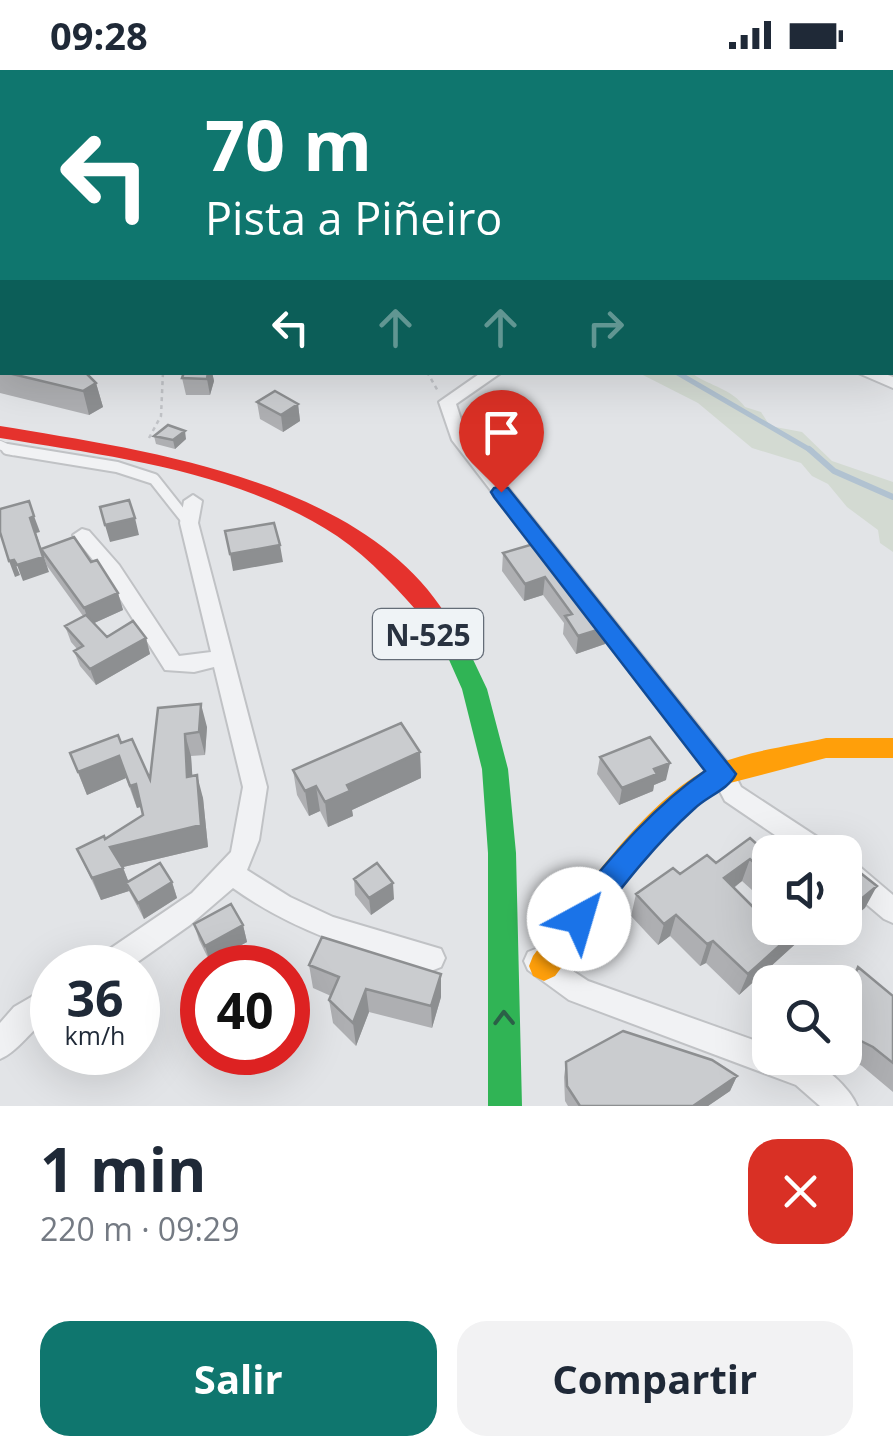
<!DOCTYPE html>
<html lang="es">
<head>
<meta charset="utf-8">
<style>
	:root { --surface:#fff; --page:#f2f2f3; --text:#1f2937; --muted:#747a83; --accent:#0f766e }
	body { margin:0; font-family:"Open Sans",sans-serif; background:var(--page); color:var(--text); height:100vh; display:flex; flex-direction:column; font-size:38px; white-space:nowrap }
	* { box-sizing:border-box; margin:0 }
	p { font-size:32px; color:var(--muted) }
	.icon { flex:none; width:55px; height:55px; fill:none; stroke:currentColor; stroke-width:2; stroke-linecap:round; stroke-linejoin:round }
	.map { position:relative; height:1036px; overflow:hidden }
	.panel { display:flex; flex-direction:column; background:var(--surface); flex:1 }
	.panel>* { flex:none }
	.banner { position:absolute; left:0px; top:0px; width:895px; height:305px; box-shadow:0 10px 40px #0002; background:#0f766e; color:#fff; overflow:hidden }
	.tools { position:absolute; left:752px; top:765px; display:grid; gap:20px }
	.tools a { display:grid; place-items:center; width:110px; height:110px; border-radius:20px; background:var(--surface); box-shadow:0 10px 40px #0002; font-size:50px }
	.speed { position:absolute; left:30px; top:875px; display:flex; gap:20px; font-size:50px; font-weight:700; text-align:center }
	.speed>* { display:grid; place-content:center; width:130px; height:130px; border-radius:50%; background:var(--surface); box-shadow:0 10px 40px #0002; line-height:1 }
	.speed small { font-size:25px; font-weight:400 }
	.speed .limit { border:15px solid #d22; background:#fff; color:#111 }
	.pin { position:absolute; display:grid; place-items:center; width:85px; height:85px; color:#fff; margin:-102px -42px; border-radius:50% 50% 50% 0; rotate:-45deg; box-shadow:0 0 10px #0007 }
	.pin .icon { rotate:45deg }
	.me { position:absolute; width:110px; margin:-55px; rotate:39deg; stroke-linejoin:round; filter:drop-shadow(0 0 8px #0008) }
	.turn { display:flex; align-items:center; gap:35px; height:210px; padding:0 40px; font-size:45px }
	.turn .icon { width:130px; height:130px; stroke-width:2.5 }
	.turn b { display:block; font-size:70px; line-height:85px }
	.lanes { display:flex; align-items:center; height:95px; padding:0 40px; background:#0003; justify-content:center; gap:50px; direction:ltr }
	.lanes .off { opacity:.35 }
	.round { display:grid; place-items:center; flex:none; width:105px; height:105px; border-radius:30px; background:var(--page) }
	.overview { display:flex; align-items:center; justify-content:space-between; height:170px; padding:0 40px }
	h1 { font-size:60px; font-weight:700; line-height:75px }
	.primary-button { display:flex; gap:20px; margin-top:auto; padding:20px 40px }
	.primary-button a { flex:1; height:115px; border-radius:30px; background:var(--accent); color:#fff; font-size:40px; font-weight:700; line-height:115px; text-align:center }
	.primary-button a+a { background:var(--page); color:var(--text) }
	.status { display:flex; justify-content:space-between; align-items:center; height:70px; padding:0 50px; background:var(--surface); direction:ltr }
	.status svg { height:28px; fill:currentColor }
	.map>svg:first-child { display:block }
	.green { fill:#d3dad2 }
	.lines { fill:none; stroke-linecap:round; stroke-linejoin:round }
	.stream-far1 { stroke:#b1c2d1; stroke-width:5 }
	.stream { stroke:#b1c2d1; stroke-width:6 }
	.lane-far1-casing { stroke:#c0c2c5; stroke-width:10 }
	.lane-casing { stroke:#c0c2c5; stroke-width:14 }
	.street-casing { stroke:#c0c2c5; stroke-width:4 }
	.path { stroke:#c1c3c7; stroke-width:2.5; stroke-dasharray:4 4; stroke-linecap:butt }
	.lane-far1 { stroke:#f1f2f4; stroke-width:8 }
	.lane { stroke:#f1f2f4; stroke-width:10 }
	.street { fill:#f1f2f4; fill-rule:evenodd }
	.fast { fill:#30b455; fill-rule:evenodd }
	.slow { fill:#ff9f0a; fill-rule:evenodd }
	.jam { fill:#e5322d; fill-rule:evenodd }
	.rail-casing { stroke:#cbcccf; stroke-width:6 }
	.rail { stroke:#eff3f6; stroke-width:4; stroke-dasharray:11; stroke-linecap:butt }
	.wall { fill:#aeafb2; fill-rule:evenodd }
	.shaded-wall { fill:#8d8f91 }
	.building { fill:#cacccf; stroke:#8d8f91; stroke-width:2.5 }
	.oneway { stroke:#2b6047 }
	.route { fill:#1a73e8; stroke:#114b97; stroke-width:2.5 }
	.labels { text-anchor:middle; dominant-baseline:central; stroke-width:9; stroke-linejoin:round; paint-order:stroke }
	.shield { fill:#eff3f6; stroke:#646c77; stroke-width:2.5 }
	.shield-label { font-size:30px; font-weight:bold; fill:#293240 }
</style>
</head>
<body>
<div class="status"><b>09:28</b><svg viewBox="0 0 49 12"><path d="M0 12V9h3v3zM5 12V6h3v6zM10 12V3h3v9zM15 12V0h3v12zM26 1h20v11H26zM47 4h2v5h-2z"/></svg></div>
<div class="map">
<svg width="893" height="1036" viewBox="0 0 893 1036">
	<rect width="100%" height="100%" fill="#e2e4e7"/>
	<path class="green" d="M 0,0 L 296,0 L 298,2 L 2,2 L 0,267 Z
		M 639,303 L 693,304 C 710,316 732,319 745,337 L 761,342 L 770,356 L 802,362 L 832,391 L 893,412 L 893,482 L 880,473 L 878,460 L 847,437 L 828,414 L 812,406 L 801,393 L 752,378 L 698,333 Z"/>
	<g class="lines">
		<path class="stream-far1" d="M 676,302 L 812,381"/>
		<path class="stream" d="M 809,379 L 834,401 L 893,427"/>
		<defs>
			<path id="lane-far1" d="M 0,375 L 13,381"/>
			<path id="lane" d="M 7,379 L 117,397 L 154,409 L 188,452"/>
			<path id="street" d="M 892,185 L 893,185 L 893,193 L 892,193 Z
				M 482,302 L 502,302 L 456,334 L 466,365 L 731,697 L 741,717 L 828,774 L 831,782 L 800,782 L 725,731 L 714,710 L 452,370 L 439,332 Z
				M 856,302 L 880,302 L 893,307 L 893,318 Z
				M 193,425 L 202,431 L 198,453 L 267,717 L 259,770 L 247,800 L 290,827 L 333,847 L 441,879 L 445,888 L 441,897 L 431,901 C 360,882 293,861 233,818 L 190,855 L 129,898 L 92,898 L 95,889 L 192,823 L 231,782 L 243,717 L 214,597 L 194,602 L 165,600 L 105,505 L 73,465 L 82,459 L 89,461 L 119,495 L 179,586 L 211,582 L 180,453 L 184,431 Z
				M 845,789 L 854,792 L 893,825 L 893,853 L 884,849 L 845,816 Z
				M 538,878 L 588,911 L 770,976 L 770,988 C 780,988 793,986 803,988 C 823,993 850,1018 857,1036 L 820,1036 L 796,1015 L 569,930 L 528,900 L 524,891 L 528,882 Z
				M 52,915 L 52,945 C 33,957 19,981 0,989 L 0,953 L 14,937 Z"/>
		</defs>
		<use href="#lane-far1" class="lane-far1-casing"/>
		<use href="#lane" class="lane-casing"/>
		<use href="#street" class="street-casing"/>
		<path class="path" d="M 427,302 L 438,321
			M 149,368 L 161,346 L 163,302"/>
		<use href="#lane-far1" class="lane-far1"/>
		<use href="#lane" class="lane"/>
		<use href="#street" class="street"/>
		<path class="fast" d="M 434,537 L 442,539 L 469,581 L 487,619 L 508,699 L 516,783 L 522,1036 L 488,1036 L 488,783 L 482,699 L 462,619 L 446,583 L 422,545 Z"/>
		<path class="slow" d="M 826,668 L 893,668 L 893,688 L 826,688 L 730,713 L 696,736 L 639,795 L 555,906 L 544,911 L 533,906 L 529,896 L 533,886 C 581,826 644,730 713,696 C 746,681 791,676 826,668 Z"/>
		<path class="jam" d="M 0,356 C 144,380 361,409 446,545 L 434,553 L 426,551 C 398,520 372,490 337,466 C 238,401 114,387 0,368 Z"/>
		<defs>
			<path id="rail" d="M 600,0 L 606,2"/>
		</defs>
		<use href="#rail" class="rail-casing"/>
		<use href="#rail" class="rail"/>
	</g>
	<path class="wall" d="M 0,284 L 96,313 L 103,337 L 89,345 L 0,323 Z
		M 184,302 L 212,302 L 214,311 L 210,325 L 186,325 L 182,308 Z
		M 257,332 L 298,334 L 300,351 L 283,362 L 260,349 Z
		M 154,366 L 186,369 L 175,379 L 156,374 Z
		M 537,473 L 605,574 L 576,584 L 563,564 L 564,553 L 543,525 L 524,531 L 502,501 L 503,483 Z
		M 41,479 L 91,492 L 118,523 L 123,540 L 94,553 L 107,567 L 146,568 L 150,584 L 96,615 L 80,596 L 74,581 L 77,579 L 71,572 L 65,556 L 83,546 L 47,496 Z
		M 158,638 L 207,657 L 205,685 L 191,686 L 192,706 L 203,728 L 208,777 L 123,797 L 128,811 L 172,812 L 177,828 L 144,849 L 129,821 L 101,830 L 77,779 L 105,769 L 143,745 L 141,737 L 137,738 L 126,708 L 87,725 L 70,683 L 121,673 L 150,709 Z
		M 420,682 L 421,708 L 352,740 L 353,746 L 328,757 L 320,741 L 309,746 L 297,725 L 293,700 Z
		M 600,687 L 666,710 L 654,715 L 653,721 L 619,735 L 597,704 Z
		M 770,786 L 770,858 L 813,858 L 739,925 L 706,893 L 700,896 L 670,866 L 658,875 L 631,846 L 636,824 L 680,804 L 716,793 ZM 742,811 L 762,829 L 753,837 L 734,818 Z
		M 354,809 L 394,829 L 371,845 L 355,825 Z
		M 194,854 L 243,855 L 247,872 L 210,892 L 199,870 Z
		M 309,895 L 441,904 L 441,927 L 432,958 L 369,942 L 356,976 L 333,953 L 329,930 L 331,926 L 313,918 Z
		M 858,897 L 893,926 L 893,1022 L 862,996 L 845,987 L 845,922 Z
		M 772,903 L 798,912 L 770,912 L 770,955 L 759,952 L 764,922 Z
		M 566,992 L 737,1006 L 730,1021 L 708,1036 L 568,1036 L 565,1031 L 564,1007 Z"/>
	<path class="shaded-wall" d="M 208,302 L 212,302 L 214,311 L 210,325 L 207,309 Z
		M 96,313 L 103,337 L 89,345 L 83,321 Z
		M 298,334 L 300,351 L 283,362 L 281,345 Z
		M 185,361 L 186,369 L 175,379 L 173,370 Z
		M 34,446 L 40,462 L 36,463 L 49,502 L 23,511 L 17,495 L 30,448 Z
		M 135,448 L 139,465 L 110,472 L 105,455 Z
		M 280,475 L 283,492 L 233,501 L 230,484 Z
		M 14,490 L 20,505 L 15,507 L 9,491 Z
		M 545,507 L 543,525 L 524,531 L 525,514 Z
		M 118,523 L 123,540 L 90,555 L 84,538 Z
		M 607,557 L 605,574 L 576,584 L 578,566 Z
		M 146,568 L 150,584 L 96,615 L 90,599 Z
		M 201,634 L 207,657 L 205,685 L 199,662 Z
		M 185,664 L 191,686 L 194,729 L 187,707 Z
		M 420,682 L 421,708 L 352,740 L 353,746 L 328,757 L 325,732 L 347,715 Z
		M 119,686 L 126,708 L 87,725 L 78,702 Z
		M 670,693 L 666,710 L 654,715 L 653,721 L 619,735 L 622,718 L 654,699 Z
		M 197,705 L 203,728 L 208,777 L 119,798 L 110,777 Z
		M 136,714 L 143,736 L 137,738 L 130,716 Z
		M 316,716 L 320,741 L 309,746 L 305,721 Z
		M 750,789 L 742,811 L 717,830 L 724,808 Z
		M 123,798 L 132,820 L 126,813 L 129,821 L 101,830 L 92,808 Z
		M 172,812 L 177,828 L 144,849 L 138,833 Z
		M 393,813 L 394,829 L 371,845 L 369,828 Z
		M 877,816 L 865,838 L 845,854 L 845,846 L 849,839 Z
		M 676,845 L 670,866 L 658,875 L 664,854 Z
		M 243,855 L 247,872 L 210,892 L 205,876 Z
		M 799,858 L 813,858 L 739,925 L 748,904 Z
		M 713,871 L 706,893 L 700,896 L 707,874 Z
		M 441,904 L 441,927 L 432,958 L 431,936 Z
		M 366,919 L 369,942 L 356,976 L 353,953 Z
		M 737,1006 L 730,1021 L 708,1036 L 693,1036 Z"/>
	<path class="building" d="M 0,284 L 2,284 L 2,302 L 0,302 Z
		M 4,302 L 85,302 L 96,313 L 83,321 Z
		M 184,302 L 208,302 L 207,309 L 182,308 Z
		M 275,321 L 298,334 L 281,345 L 257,332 Z
		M 168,355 L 185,361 L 173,370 L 154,366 Z
		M 129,430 L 135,448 L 105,455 L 100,437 Z
		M 29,431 L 34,446 L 30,448 L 43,487 L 17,495 L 14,490 L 9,491 L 0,462 L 0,439 Z
		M 274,453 L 280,475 L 230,484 L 225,461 Z
		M 74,467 L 91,492 L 97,490 L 118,523 L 84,538 L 41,479 Z
		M 537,473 L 607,557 L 578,566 L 565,546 L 572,544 L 545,507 L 525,514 L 503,483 Z
		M 86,545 L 107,567 L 133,551 L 146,568 L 90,599 L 74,581 L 83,576 L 65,556 Z
		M 201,634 L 199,662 L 185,664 L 187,707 L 197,705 L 201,755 L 110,777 L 123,798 L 92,808 L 77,779 L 104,766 L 105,769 L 143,745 L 136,714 L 130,716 L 119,686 L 78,702 L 70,683 L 118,665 L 121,673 L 132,669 L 150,709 L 158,638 Z
		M 401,653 L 420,682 L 347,715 L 350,721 L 325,732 L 316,716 L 305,721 L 293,700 Z
		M 650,667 L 670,693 L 654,699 L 657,704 L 622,718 L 600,687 Z
		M 750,768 L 770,786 L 770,807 L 750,789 L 724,808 L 753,837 L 770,822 L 770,858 L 799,858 L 748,904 L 713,871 L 707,874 L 676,845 L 664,854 L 636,824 L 673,798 L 680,804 L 707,785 L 716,793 Z
		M 852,788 L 853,797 L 877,816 L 849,839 L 845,835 L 845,794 Z
		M 160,793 L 172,812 L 138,833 L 126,813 Z
		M 377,793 L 393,813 L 369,828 L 354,809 Z
		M 231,834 L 243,855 L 205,876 L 194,854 Z
		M 322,867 L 441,904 L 431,936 L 366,919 L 353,953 L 329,930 L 339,907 L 309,895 Z
		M 858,897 L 893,926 L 893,993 L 873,977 L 845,963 L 845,928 Z
		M 772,903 L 798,912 L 771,912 Z
		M 623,961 L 712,990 L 737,1006 L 693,1036 L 580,1036 L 567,1016 L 566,992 Z"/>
	<defs><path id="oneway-chevron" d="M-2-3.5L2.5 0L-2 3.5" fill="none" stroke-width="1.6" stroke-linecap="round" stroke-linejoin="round" transform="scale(2.5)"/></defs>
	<use class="oneway" href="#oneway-chevron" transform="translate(504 948) rotate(-91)"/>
	<path class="route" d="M 501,416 L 508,418 L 736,704 C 728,720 707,726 694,739 C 655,774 622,817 590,858 L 579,862 L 568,858 L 564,849 L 568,839 C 610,789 651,738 705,701 L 494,427 L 491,422 L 494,418 Z"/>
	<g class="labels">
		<rect class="shield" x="373" y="539" width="110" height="50" rx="8"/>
		<g class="shield-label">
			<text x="428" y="564">N-525</text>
		</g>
	</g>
</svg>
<div class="tools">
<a><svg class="icon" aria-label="sound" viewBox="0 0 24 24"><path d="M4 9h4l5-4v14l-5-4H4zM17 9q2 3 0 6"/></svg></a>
<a><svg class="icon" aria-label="search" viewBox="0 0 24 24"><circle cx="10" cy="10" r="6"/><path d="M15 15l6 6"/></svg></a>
</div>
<div class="speed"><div>36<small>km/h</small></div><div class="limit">40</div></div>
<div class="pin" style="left:501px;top:422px;background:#d93025"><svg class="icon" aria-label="arrive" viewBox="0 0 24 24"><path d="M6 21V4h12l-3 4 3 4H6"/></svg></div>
<svg class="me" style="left:579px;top:849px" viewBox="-20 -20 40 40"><circle r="19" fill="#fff"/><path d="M0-13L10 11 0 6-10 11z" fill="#1a73e8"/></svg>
<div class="banner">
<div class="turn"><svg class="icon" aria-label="left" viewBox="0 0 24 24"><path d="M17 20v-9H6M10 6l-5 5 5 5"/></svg><div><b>70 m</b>Pista a Piñeiro</div></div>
<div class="lanes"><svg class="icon" aria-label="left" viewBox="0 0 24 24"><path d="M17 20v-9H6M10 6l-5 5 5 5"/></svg><svg class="icon off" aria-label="ahead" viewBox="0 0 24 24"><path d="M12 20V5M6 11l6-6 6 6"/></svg><svg class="icon off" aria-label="ahead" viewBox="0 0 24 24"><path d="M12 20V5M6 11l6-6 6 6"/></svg><svg class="icon off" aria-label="right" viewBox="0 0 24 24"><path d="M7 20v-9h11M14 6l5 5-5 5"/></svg></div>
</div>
</div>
<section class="panel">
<div class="overview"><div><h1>1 min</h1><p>220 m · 09:29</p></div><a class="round" style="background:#d93025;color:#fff"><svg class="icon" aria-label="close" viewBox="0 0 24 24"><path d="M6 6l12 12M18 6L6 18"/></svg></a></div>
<div class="primary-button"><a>Salir</a><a>Compartir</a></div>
</section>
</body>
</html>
